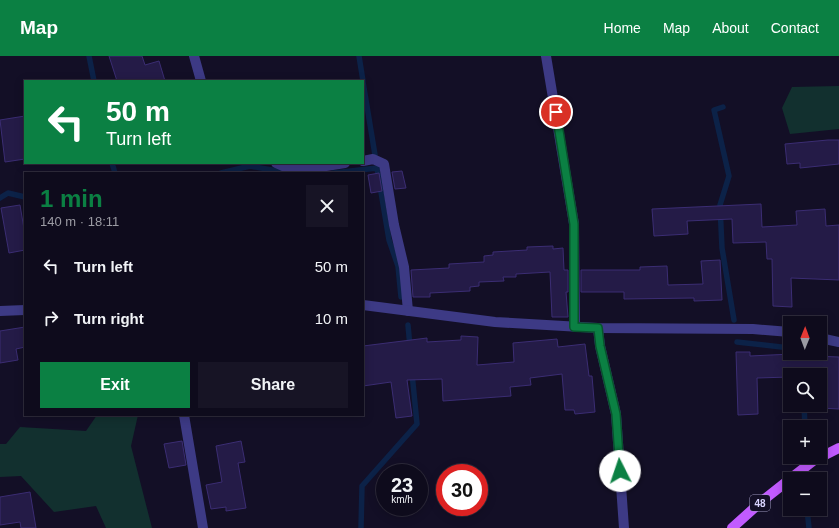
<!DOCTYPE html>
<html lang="en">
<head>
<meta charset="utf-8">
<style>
	:root { --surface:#0e0b1c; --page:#171425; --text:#f1f3f6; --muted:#9b9ba3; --line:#2e2b3b; --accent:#0b8043 }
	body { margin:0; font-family:Helvetica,sans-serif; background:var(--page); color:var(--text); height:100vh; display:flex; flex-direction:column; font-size:15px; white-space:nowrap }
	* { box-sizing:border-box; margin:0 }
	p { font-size:13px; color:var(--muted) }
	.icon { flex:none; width:22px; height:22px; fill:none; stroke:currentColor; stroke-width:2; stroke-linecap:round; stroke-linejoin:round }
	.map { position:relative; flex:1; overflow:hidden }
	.details { position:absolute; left:24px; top:116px; width:340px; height:244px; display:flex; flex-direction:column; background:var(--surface); border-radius:0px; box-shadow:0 2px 10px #0003,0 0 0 1px var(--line) }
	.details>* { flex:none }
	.guide { position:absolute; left:24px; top:24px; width:340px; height:84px; border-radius:0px; box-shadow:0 2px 10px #0003,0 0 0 1px var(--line); background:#0b8043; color:#fff; overflow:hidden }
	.needle { width:26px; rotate:1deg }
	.fabs { position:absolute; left:783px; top:260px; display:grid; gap:8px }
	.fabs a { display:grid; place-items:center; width:44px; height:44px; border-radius:0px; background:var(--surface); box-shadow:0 2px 10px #0003,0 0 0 1px var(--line); font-size:20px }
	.speed { position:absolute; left:376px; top:408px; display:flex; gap:8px; font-size:20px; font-weight:700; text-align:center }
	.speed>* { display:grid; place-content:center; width:52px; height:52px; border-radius:50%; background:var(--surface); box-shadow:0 2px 10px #0003,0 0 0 1px var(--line); line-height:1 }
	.speed small { font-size:10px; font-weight:400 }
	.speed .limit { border:6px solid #d22; background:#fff; color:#111 }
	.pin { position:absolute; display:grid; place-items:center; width:34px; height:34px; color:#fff; margin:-17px; border:2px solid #fff; border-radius:50%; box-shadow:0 1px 4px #0007 }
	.me { position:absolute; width:44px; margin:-22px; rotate:356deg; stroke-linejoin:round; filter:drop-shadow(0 0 3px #0008) }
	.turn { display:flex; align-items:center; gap:14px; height:84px; padding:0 16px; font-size:18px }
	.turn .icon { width:52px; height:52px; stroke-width:2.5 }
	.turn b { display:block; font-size:28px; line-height:34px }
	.round { display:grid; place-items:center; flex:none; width:42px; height:42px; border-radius:0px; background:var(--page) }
	.overview { display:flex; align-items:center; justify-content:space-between; height:68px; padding:0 16px }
	h1 { font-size:24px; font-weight:700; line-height:30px; color:var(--accent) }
	.cta { display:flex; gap:8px; margin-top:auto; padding:8px 16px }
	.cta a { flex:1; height:46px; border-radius:0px; background:var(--accent); color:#fff; font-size:16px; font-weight:700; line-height:46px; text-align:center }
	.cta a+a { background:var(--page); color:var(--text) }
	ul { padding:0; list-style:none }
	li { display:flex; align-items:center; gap:12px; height:52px; padding:0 16px }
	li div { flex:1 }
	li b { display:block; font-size:15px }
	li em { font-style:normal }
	header { display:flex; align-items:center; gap:24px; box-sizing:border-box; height:56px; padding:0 20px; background:var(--accent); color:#fff }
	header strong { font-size:19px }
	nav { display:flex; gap:22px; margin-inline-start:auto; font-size:14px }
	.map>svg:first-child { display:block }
	.green { fill:#12302f }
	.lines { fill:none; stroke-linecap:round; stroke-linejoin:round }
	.stream { stroke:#0c2248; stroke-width:5.5 }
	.building { fill:#241b47; stroke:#3b2d73 }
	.minor { stroke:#3d3a85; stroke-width:10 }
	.tertiary { stroke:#3d3a85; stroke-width:10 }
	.primary { stroke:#c25bff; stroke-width:10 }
	.route-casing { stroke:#07532c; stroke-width:10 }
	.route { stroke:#0b8043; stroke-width:7 }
	.labels { text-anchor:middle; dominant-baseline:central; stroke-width:3; stroke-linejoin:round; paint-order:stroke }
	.shield { fill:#130f26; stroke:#9e99be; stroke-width:1 }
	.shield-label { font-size:10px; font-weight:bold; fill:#d9d4ff }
</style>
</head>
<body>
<header>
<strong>Map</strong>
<nav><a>Home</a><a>Map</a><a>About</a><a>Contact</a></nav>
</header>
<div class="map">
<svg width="839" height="472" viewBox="0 0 839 472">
	<rect width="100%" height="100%" fill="#130f26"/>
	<path class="green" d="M 839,30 L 839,73 L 790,78 L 782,52 L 792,31 Z
		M 97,359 L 138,359 L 131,390 L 152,472 L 106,472 L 96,450 L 54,456 L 21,420 L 0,421 L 0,388 L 6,388 L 20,371 L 86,375 Z"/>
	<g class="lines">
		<path class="stream" d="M 89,0 L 94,25
			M 359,0 L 363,25
			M 363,26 L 375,99
			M 723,51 L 714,54 L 729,120 L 720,149 L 722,192 L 734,264
			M 112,107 L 115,117
			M 221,117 L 250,110 L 283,116 L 297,117
			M 333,117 L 377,112 L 389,184 L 398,210 L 401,241
			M 0,142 L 8,137 L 25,141
			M 408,269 L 410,291
			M 737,286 L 790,292
			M 804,349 L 805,371
			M 807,453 L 809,472
			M 361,472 L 362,430 L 417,368 L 412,317"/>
	</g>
	<path class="building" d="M 109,0 L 142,0 L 145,9 L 159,5 L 165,25 L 117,25 Z
		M 25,60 L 25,103 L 5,106 L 0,64 Z
		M 828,84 L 839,84 L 839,108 L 800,112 L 800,107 L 787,108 L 785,88 Z
		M 402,115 L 406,132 L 395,133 L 392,116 Z
		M 379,117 L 382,135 L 371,137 L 368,119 Z
		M 761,148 L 762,171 L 797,169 L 796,155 L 825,153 L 826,170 L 839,169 L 839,224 L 791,222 L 792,251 L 773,250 L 772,203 L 767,203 L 766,186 L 733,187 L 732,163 L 687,165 L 688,178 L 654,180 L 652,153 Z
		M 20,149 L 25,179 L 25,194 L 9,197 L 1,152 Z
		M 553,190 L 553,193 L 563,192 L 564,214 L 568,214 L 568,236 L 566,236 L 568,261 L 552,261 L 550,216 L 516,218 L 516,221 L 503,221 L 504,225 L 479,226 L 479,230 L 470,231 L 470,235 L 430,237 L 430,241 L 413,241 L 411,214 L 449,212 L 449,208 L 484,206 L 484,200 L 493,199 L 493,196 L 527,194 L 527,191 Z
		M 720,204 L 722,244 L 694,245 L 694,242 L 624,243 L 624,236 L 581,236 L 581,214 L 640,214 L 640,211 L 667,210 L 668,229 L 703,228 L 701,205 Z
		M 25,271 L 25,291 L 16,293 L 18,304 L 0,307 L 0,275 Z
		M 461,280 L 478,281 L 477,309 L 514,306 L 513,287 L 557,283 L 558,291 L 585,288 L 589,320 L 592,320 L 595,356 L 575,358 L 574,354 L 565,354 L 562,318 L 530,322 L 531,329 L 510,331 L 511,340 L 443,345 L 442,323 L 407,324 L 412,360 L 396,362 L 391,326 L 363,330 L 363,290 L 427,282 L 427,286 L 461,284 Z
		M 736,296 L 750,296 L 750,300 L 813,297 L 813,300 L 839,301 L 839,353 L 820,352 L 820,319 L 790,319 L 790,321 L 757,322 L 758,358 L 738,359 Z
		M 182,385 L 186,409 L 169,412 L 164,388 Z
		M 241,385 L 245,406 L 238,407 L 246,452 L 226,455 L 226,451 L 211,453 L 206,429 L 222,426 L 216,390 Z
		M 30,436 L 36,472 L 21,472 L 20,466 L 0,469 L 0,441 Z"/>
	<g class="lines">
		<path class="minor" d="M 194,0 L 201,25
			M 546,0 L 574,168 L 575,271
			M 363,105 L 373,103 L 384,108 L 394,169 L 404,211 L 408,255
			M 276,107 L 285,111 L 326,110 L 345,107
			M 598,272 L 600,290 L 616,358 L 624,472
			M 184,359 L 203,472"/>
		<path class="tertiary" d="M 363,249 L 495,266 L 598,272 L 753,273 L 790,276
			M 0,255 L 25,254
			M 820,282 L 839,286"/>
		<path class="primary" d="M 790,423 L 813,405 L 839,392
			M 732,472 L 762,445 L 790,423"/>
	</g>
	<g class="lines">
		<defs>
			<path id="route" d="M 556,56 L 574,168 L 574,271 L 598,272 L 600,290 L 616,358 L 620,415"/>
		</defs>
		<use href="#route" class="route-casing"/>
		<use href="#route" class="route"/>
	</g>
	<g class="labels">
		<rect class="shield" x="750" y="439" width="20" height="16" rx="3"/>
		<g class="shield-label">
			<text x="760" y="447">48</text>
		</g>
	</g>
</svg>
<div class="fabs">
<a><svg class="needle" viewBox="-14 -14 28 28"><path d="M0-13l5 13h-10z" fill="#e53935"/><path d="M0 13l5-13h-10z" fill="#9b9ba3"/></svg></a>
<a><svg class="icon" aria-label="search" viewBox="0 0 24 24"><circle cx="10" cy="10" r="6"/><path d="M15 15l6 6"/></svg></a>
<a>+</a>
<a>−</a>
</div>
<div class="speed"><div>23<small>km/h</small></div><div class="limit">30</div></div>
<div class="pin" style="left:556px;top:56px;background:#d93025"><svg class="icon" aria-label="arrive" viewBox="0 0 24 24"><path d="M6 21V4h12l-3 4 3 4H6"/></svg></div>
<svg class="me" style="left:620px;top:415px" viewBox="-20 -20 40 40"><circle r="19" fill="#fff"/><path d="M0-13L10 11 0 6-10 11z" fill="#0b8043"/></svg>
<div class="guide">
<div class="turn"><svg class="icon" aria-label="left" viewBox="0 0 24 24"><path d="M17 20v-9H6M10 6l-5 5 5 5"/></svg><div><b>50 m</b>Turn left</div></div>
</div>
<section class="details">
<div class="overview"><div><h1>1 min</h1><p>140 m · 18:11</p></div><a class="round"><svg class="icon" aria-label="close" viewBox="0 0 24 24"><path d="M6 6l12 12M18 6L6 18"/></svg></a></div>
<ul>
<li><svg class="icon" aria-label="left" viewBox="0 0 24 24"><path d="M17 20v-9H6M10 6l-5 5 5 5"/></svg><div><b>Turn left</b></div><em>50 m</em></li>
<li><svg class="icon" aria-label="right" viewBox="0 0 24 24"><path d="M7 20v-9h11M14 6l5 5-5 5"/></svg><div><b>Turn right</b></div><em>10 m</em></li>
</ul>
<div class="cta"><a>Exit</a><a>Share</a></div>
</section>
</div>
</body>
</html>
